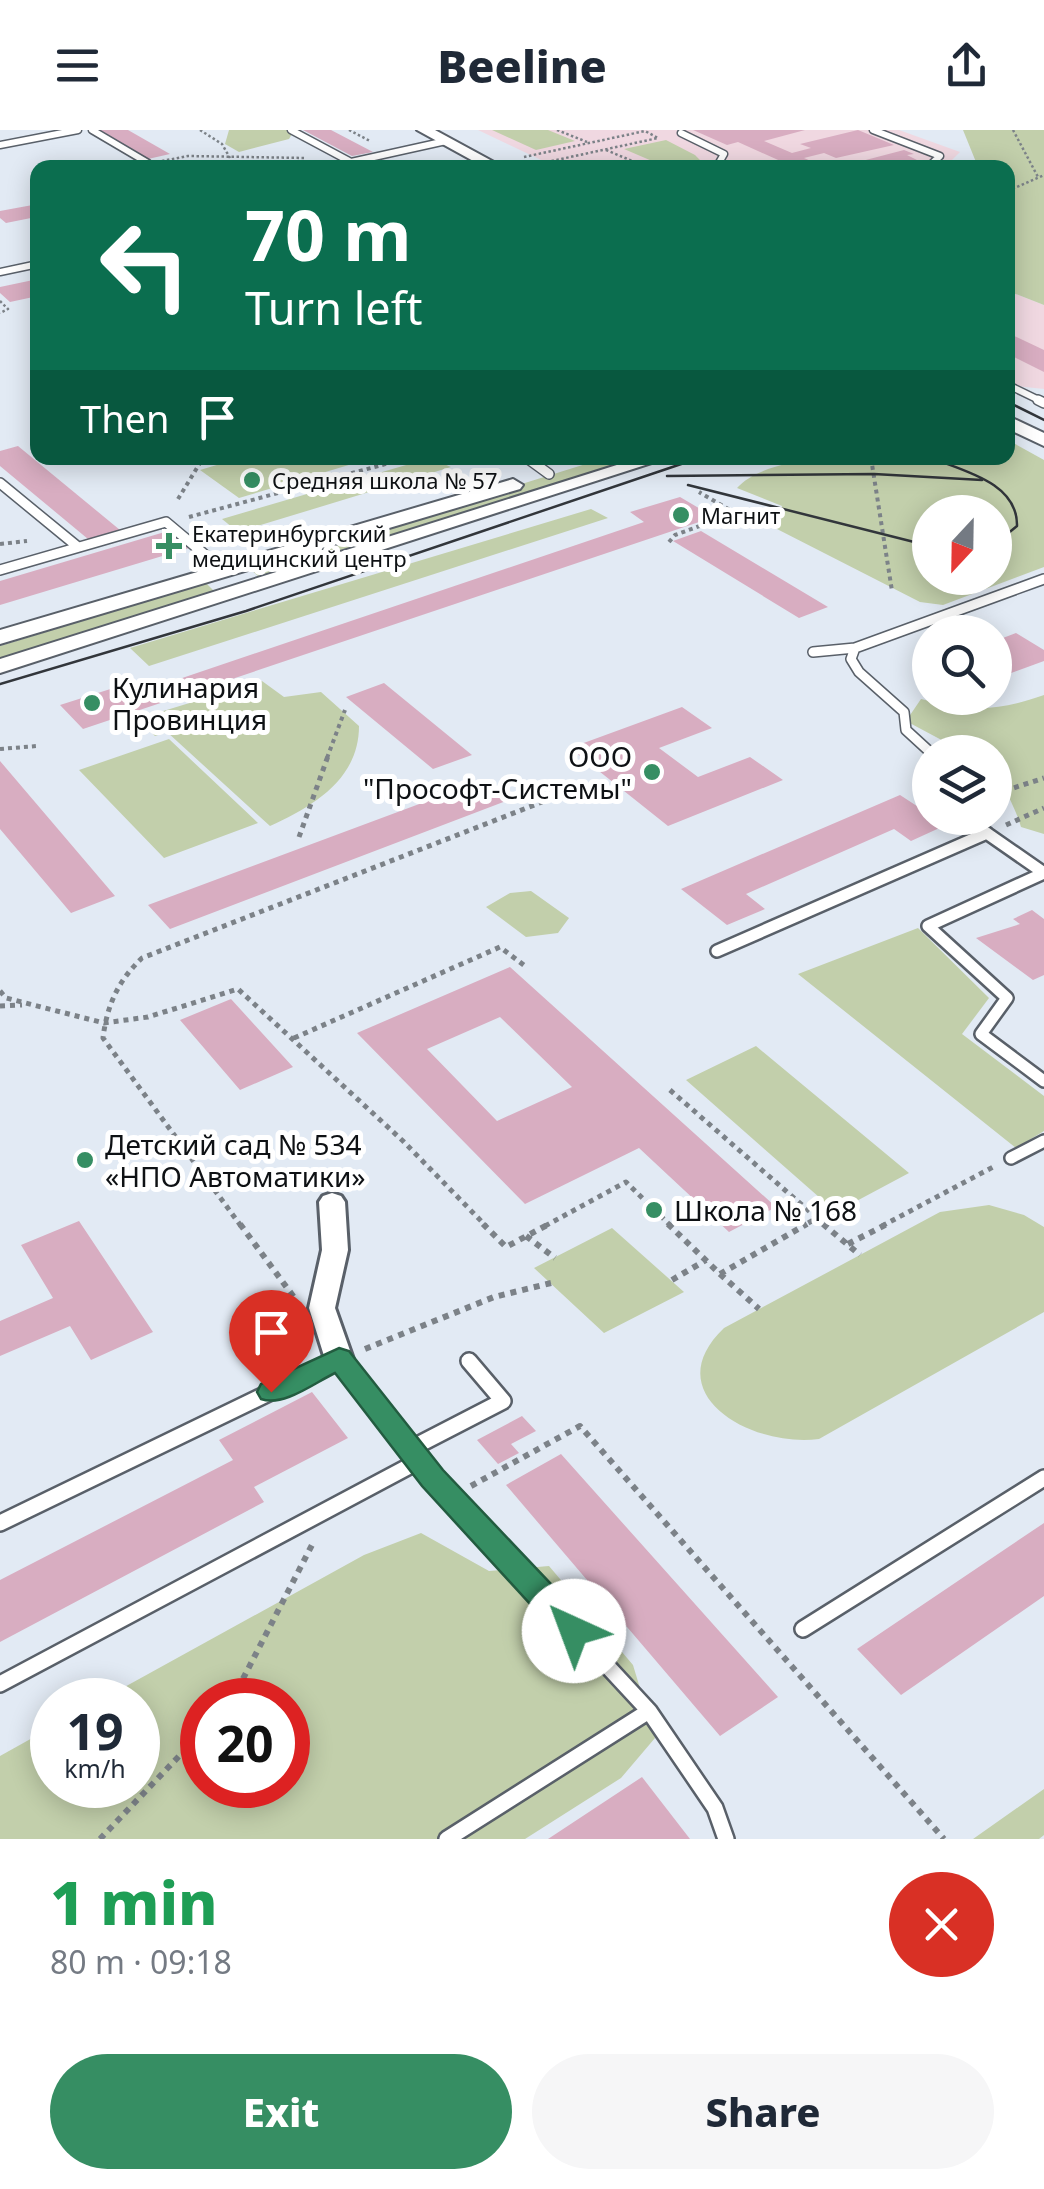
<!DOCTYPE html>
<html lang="en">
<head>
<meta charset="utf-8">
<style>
	:root { --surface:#fff; --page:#f6f6f7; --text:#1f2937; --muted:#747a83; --accent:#368e63 }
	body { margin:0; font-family:"Noto Sans",sans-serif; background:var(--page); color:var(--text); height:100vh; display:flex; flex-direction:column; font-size:38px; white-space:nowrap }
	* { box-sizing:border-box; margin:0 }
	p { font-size:32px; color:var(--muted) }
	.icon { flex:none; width:55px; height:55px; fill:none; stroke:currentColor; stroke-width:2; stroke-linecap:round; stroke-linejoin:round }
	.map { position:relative; height:1709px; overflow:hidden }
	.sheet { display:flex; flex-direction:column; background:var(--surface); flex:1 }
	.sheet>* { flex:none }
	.top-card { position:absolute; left:30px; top:30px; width:985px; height:305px; border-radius:20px; box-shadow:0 5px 25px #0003; background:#0b6e4f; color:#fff; overflow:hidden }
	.needle { width:65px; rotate:202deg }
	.buttons { position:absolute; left:912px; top:365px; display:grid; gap:20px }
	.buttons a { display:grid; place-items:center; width:100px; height:100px; border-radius:50%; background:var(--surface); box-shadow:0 5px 25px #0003; font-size:50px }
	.speed { position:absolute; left:30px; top:1548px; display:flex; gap:20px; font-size:50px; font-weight:700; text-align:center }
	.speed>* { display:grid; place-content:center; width:130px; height:130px; border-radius:50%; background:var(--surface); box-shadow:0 5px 25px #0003; line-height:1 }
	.speed small { font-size:25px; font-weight:400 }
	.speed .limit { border:15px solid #d22; background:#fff; color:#111 }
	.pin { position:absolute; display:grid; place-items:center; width:85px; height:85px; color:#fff; margin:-102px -42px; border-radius:50% 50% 50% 0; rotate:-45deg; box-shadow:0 0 10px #0007 }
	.pin .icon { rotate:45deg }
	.me { position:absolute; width:110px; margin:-55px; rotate:317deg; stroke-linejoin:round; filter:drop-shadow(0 0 8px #0008) }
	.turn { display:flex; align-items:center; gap:35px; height:210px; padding:0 50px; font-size:45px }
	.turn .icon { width:130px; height:130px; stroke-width:2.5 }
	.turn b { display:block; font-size:70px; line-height:85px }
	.then { display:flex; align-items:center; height:95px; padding:0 50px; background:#0003; gap:20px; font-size:38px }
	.round { display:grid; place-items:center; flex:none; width:105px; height:105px; border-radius:52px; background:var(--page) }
	.overview { display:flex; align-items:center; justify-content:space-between; height:170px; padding:0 50px }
	h1 { font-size:60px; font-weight:800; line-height:75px; color:#1e9e55 }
	.button { display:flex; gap:20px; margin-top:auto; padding:20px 50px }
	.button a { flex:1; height:115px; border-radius:60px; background:var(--accent); color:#fff; font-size:40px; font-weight:800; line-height:115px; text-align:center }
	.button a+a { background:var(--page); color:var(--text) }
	header { display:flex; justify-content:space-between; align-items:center; height:130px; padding:0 50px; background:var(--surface); font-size:45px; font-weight:800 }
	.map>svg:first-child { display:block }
	.medical { fill:#f0d8e1 }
	.green { fill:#c2cfab; fill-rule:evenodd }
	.building { fill:#d8adc1; fill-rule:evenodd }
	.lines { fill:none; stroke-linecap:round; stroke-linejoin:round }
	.service-far3-casing { stroke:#596069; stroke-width:9 }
	.service-far2-casing { stroke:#596069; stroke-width:12 }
	.service-far1-casing { stroke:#596069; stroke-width:16 }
	.service-casing { stroke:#596069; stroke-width:20 }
	.minor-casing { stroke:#596069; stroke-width:6 }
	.tertiary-casing { stroke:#596069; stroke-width:4 }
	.path-far3 { stroke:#7c8288; stroke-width:2.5; stroke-dasharray:2.5 2.5; stroke-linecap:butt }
	.path-far2 { stroke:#7c8288; stroke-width:4; stroke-dasharray:4 4; stroke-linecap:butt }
	.path-far1 { stroke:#7c8288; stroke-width:5; stroke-dasharray:5 5; stroke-linecap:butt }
	.path { stroke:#7c8288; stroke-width:6; stroke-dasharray:6 6; stroke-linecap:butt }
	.service-far3 { stroke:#fff; stroke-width:6 }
	.service-far2 { stroke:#fff; stroke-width:9 }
	.service-far1 { stroke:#fff; stroke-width:11 }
	.service { stroke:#fff; stroke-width:15 }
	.minor { fill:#fff; fill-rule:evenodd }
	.tertiary { fill:#fff; fill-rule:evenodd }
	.tram { stroke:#32363b; stroke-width:2.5 }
	.route { fill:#368e63; stroke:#235c40; stroke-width:2.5 }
	.poi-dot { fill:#368e63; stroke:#fff; stroke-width:4 }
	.labels { text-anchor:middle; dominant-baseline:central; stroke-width:10; stroke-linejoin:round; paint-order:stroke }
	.far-poi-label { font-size:22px; fill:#0e1114; stroke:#fff; text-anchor:start }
	.poi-label { font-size:28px; fill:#0e1114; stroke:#fff; text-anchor:start }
</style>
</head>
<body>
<header><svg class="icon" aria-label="menu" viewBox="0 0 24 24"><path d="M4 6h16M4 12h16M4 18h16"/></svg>Beeline<svg class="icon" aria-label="share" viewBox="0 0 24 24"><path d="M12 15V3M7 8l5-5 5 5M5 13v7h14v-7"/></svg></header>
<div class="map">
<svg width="1044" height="1709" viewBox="0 0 1044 1709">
	<rect width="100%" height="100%" fill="#e2eaf4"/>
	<path class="medical" d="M 478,0 L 899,0 L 960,22 L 944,38 L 558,38 Z
		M 1008,161 L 1044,175 L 1044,259 L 1008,255 Z"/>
	<path class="green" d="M 229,0 L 287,0 L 292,4 L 289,9 L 239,22 L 225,14 Z
		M 492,0 L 548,0 L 575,11 L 536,20 Z
		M 963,0 L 1044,0 L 1044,175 L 1008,161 L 1008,38 L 978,37 Z
		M 666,10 L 695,25 L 704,34 L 666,37 L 624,19 Z
		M 1008,310 L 1044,330 L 1044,437 L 943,475 L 920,472 L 775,398 L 782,376 L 737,358 C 779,311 944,328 1008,328 ZM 930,382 L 995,382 L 995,448 L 930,448 Z
		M 240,328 L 356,328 L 362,331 L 239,368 L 200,340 Z
		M 430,328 L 451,337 L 238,402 L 222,389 Z
		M 605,328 L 637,328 L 258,446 L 250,439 Z
		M 591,379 L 608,388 L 149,536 L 130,518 Z
		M 206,453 L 215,462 L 0,528 L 0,516 Z
		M 262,551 L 284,567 L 321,562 L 359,596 C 359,649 314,676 270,696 L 167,602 L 155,606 L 137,589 Z
		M 1044,565 L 1044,704 L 1021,697 C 1014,671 995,648 995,622 L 964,622 L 906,591 L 921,569 C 971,581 995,582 1044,565 Z
		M 169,609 L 258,693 L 164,728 L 79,640 Z
		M 531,761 L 569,788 L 558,803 L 526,807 L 486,777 L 510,763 Z
		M 918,798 L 989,868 L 962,904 L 1044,966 L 1044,1001 L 1016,1018 L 798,844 Z
		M 756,916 L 909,1043 L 836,1082 L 686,950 Z
		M 989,1075 L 1024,1085 L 1044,1097 L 1044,1182 L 819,1309 C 752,1318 655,1264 724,1198 L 940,1082 Z
		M 612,1098 L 684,1162 L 604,1203 L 534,1138 Z
		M 421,1403 L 489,1441 L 549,1436 L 633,1535 L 655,1608 L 621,1648 L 525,1709 L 0,1709 L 0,1626 L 52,1597 L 52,1655 L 138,1655 L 138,1570 L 101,1570 L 364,1425 ZM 202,1570 L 288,1570 L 288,1655 L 202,1655 Z
		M 1044,1659 L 1044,1705 L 1039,1709 L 973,1709 Z"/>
	<path class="building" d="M 100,0 L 128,0 L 170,24 L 148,29 Z
		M 303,0 L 331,0 L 373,22 L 352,26 Z
		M 693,0 L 805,0 L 764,11 L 792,23 L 811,18 L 800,14 L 858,0 L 894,15 L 836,28 L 824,23 L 804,28 L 827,38 L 796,38 L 738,12 L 727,15 Z
		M 904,20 L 914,24 L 907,25 L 917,30 L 885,38 L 835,38 Z
		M 38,74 L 38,92 L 31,88 L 6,93 L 0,88 L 0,81 Z
		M 38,149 L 38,166 L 10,172 L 0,163 L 0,157 Z
		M 1008,203 L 1044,220 L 1044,242 L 1008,224 Z
		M 18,316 L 120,400 L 88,409 L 0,336 L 0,321 Z
		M 680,367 L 714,387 L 83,599 L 60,575 L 123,555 L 132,565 L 644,392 L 630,382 Z
		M 168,401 L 189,418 L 0,475 L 0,451 Z
		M 701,401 L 828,477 L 799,488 L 673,411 Z
		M 1016,503 L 1044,520 L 1044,531 L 995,549 L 995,511 Z
		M 384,553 L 472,625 L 433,639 L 346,567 Z
		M 682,577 L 712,598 L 659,618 L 698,647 L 750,627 L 783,650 L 668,696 L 570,618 Z
		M 0,631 L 115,766 L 71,783 L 0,699 Z
		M 481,651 L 506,671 L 170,799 L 148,775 Z
		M 900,665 L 946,695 L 911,711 L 894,699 L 746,764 L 765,779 L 727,795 L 681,759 Z
		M 1032,780 L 1044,789 L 1044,845 L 1033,850 L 976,808 L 1020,794 L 1013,789 Z
		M 510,837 L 776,1077 L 729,1102 L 639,1018 L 525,1074 L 357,903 ZM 500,887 L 572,957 L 497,991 L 427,919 Z
		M 231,869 L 293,937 L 240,960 L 180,890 Z
		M 79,1091 L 153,1202 L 91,1230 L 70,1196 L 0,1226 L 0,1191 L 53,1168 L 21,1115 Z
		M 312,1262 L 348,1308 L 254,1357 L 264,1372 L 0,1512 L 0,1450 L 233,1330 L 219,1310 Z
		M 522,1286 L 536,1301 L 511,1314 L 519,1323 L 498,1334 L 477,1310 Z
		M 561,1324 L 778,1567 L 720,1606 L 506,1355 Z
		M 1044,1393 L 1044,1466 L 901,1565 L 857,1519 Z
		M 642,1647 L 690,1709 L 548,1709 Z"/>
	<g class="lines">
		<defs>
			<path id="service-far3" d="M 92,0 L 148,33
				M 291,0 L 349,31
				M 873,0 L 940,26 L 927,38
				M 681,3 L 724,24 L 716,38
				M 0,15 L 78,0
				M 324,38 L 446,11
				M 0,142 L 38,134
				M 1008,255 L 1043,272"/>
			<path id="service-far2" d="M 1038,270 L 1044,273
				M 527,328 L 549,344
				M 0,353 L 78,417
				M 0,440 L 166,392 L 222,439
				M 855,518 L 851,529 L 859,542 L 904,582 L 906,600 L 930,622
				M 813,522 L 855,518 L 1044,449"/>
			<path id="service-far1" d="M 965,688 L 1044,743
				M 1044,743 L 928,796 L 1007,868 L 981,904 L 1044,951
				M 717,821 L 987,703
				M 1011,1028 L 1044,1011"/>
			<path id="service" d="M 410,1319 L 503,1271 L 469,1231
				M 0,1393 L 339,1229 L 433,1348 L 649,1581 L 447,1709
				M 803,1499 L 1044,1348
				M 0,1554 L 419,1331
				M 649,1581 L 715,1678 L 726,1709"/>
			<path id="minor" d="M 332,1063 L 341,1066 L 345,1072 L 348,1120 L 335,1178 L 353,1229 L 349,1236 L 339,1240 L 329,1236 L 325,1229 L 309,1178 L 322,1120 L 319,1072 L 323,1066 Z"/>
			<path id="tertiary" d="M 417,0 L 435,0 L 505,38 L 486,38 Z
				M 1008,286 L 1044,303 L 1044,316 L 1008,299 Z
				M 639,328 L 667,328 L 0,543 L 0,529 Z
				M 513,349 L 523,355 L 520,359 L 0,514 L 0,500 Z"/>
		</defs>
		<use href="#service-far3" class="service-far3-casing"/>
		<use href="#service-far2" class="service-far2-casing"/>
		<use href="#service-far1" class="service-far1-casing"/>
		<use href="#service" class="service-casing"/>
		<use href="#minor" class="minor-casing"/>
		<use href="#tertiary" class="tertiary-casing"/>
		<path class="path-far3" d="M 200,0 L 222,14 L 230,28
			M 349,0 L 370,11
			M 557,0 L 587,12
			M 1013,0 L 1038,47
			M 606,20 L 649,38
			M 524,27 L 645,1 L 658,8 L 538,34
			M 162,31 L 188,26 L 305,28
			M 1008,61 L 1044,45
			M 0,171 L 8,179 L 0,183"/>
		<path class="path-far2" d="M 871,328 L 892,461
			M 132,333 L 152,328
			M 178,369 L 203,328
			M 189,387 L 408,328
			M 669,412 L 675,405 L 735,383 L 699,362
			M 0,414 L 27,411
			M 0,619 L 37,616
			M 327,628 L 345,580"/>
		<path class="path-far1" d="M 995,664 L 1044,648
			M 1006,695 L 1044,678
			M 299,707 L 328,626
			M 0,861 L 6,868 L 104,893 L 148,887 L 238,859 L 403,1011 L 486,1096
			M 0,876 L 22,875
			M 294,908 L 500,817 L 525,836
			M 670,960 L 817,1088 L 803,1096
			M 817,1088 L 826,1096
			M 241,1096 L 103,908 C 107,875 118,851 142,828 L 542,672
			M 545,1096 L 626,1052 L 671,1096
			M 882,1096 L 995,1036"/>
		<path class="path" d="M 240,1094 L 296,1170
			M 483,1094 L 506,1117 L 549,1094
			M 668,1094 L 720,1144 L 807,1094
			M 823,1094 L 860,1125
			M 526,1106 L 555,1128
			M 848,1114 L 887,1094
			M 720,1144 L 759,1179
			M 672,1150 L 706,1130
			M 365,1219 L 494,1167 L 551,1153
			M 471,1356 L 580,1296 L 944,1709
			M 232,1570 L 313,1413
			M 100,1709 L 202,1602"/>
		<use href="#service-far3" class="service-far3"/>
		<use href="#service-far2" class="service-far2"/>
		<use href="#service-far1" class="service-far1"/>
		<use href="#service" class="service"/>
		<use href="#minor" class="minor"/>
		<use href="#tertiary" class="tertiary"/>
		<path class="tram" d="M 1008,272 L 1044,290
			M 931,328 C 964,341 1018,353 1017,396 L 995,414
			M 667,346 L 874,344 L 982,350
			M 688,355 L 930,416
			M 0,554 L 246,481 L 699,328"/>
	</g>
	<path class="route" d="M 339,1218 L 349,1221 L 443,1340 L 586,1491 L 590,1501 L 586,1510 L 574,1514 L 563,1510 L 422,1356 L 335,1243 C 314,1253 284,1277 261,1269 L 257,1262 L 261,1254 Z"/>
	<g class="poi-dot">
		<circle cx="252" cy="350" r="10"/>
		<circle cx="681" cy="385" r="10"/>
		<path d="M164 401h10v10h10v10h-10v10h-10v-10h-10v-10h10z"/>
		<circle cx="92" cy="573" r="10"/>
		<circle cx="652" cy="642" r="10"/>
		<circle cx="85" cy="1030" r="10"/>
		<circle cx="654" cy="1080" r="10"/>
	</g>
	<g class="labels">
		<g class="far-poi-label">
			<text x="272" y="350">Средняя школа № 57</text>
			<text x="701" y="385">Магнит</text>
			<text x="192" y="403">Екатеринбургский<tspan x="192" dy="25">медицинский центр</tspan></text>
		</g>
		<g class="poi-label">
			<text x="112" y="557">Кулинария<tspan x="112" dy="32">Провинция</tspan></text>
			<text x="632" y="626" text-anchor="end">ООО<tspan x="632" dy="32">"Прософт-Системы"</tspan></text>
			<text x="105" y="1014">Детский сад № 534<tspan x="105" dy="32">«НПО Автоматики»</tspan></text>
			<text x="674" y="1080">Школа № 168</text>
		</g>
	</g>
</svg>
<div class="buttons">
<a><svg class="needle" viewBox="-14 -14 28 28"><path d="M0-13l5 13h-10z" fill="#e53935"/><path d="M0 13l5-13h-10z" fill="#747a83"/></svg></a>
<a><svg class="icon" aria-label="search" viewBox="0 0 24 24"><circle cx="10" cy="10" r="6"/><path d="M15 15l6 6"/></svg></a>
<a><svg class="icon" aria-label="layers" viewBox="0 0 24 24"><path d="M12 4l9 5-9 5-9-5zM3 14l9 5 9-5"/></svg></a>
</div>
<div class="speed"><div>19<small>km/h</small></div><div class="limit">20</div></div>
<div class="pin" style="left:271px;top:1262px;background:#d93025"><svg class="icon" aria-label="arrive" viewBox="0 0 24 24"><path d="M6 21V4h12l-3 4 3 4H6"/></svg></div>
<svg class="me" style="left:574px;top:1501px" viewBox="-20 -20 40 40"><circle r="19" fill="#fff"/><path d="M0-13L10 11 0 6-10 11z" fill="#368e63"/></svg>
<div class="top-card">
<div class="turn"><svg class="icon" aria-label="left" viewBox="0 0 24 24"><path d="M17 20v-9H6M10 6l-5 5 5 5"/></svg><div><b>70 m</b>Turn left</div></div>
<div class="then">Then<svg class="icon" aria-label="arrive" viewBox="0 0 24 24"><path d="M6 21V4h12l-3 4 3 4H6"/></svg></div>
</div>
</div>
<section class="sheet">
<div class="overview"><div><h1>1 min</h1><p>80 m · 09:18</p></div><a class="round" style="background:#d93025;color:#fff"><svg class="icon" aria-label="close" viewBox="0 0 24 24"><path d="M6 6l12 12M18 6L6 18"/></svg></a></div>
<div class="button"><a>Exit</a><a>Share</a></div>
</section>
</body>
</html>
